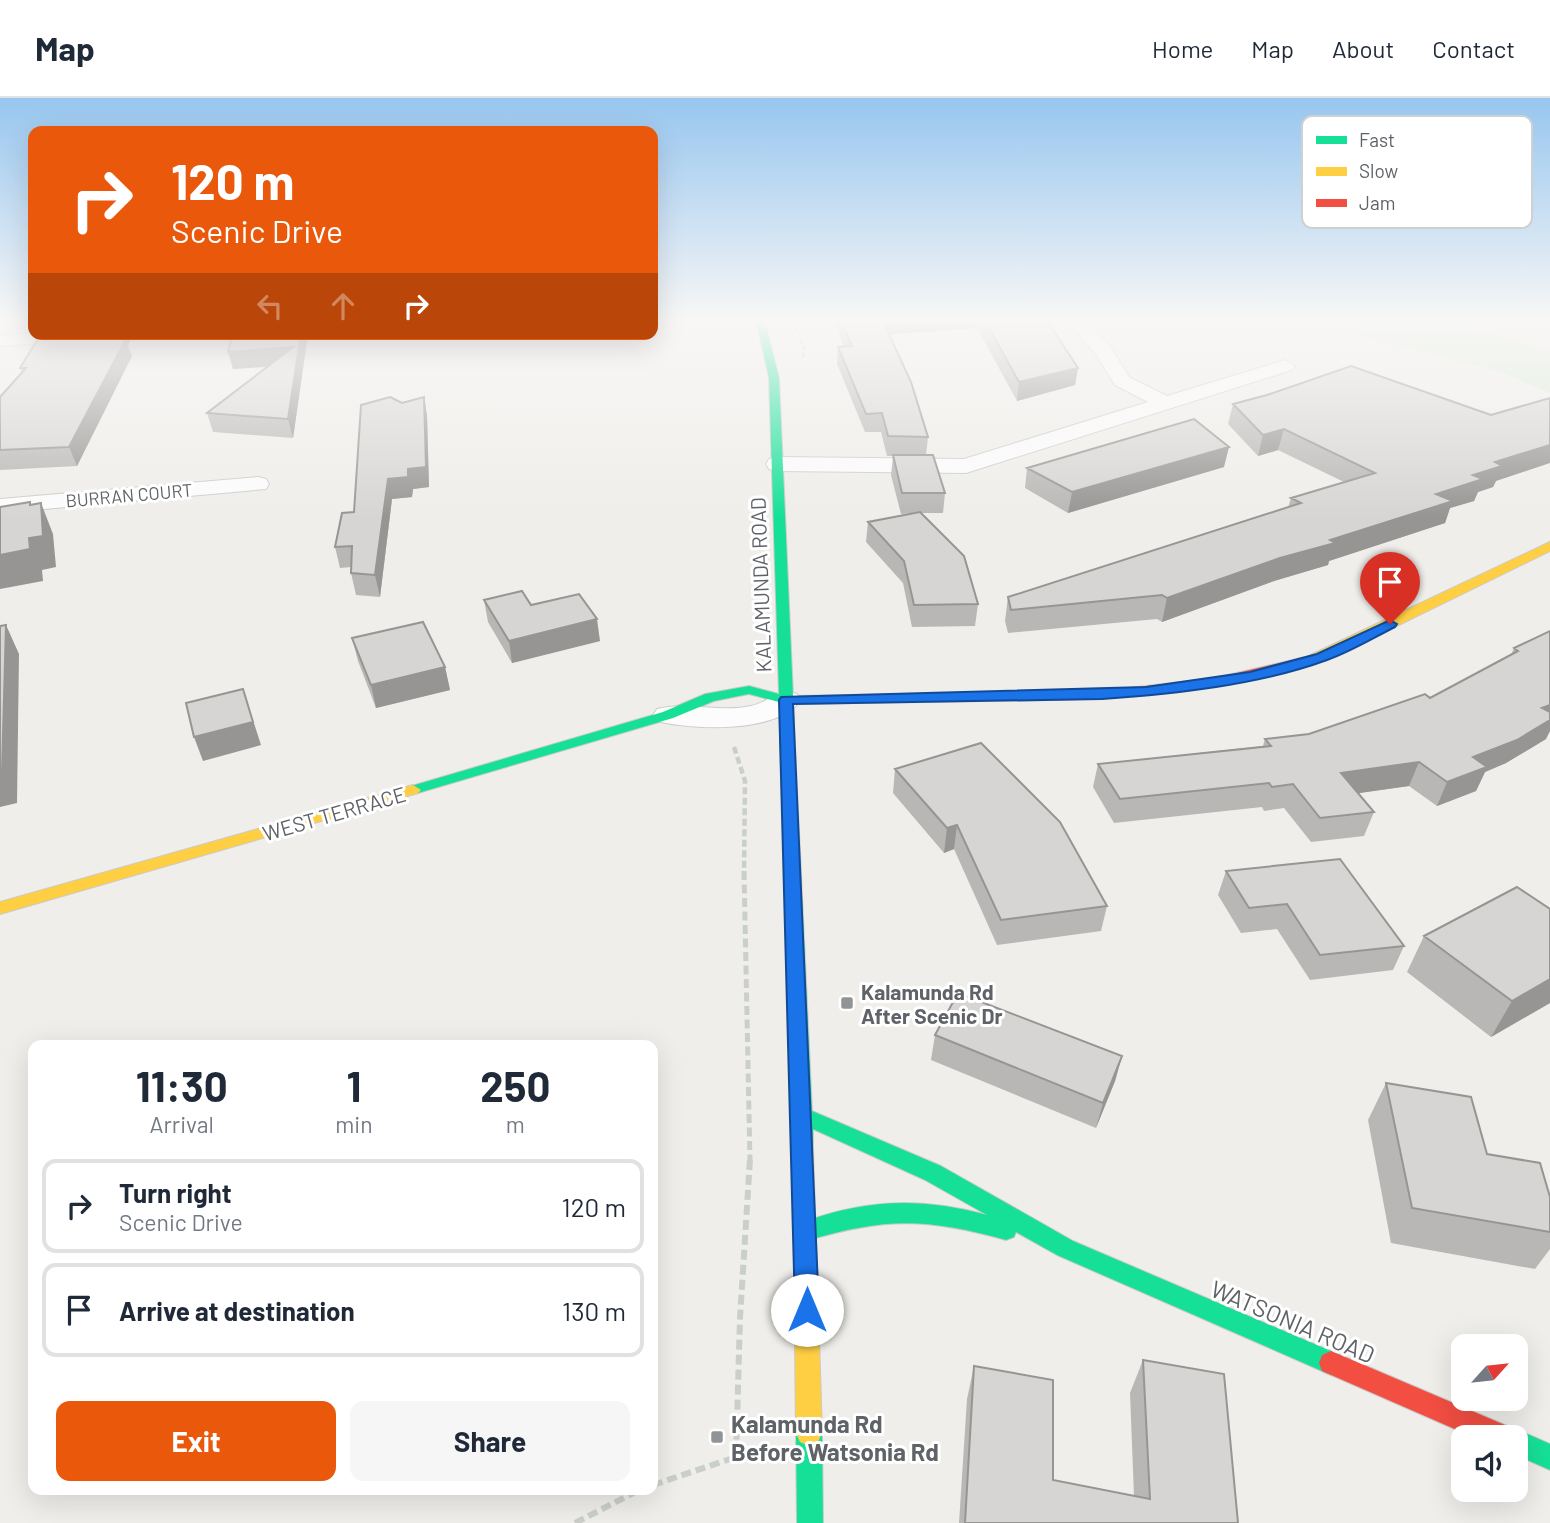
<!DOCTYPE html>
<html lang="en">
<head>
<meta charset="utf-8">
<style>
	:root { --surface:#fff; --page:#f6f6f7; --text:#1f2937; --muted:#747a83; --line:#e0e1e3; --accent:#ea580c }
	body { margin:0; font-family:Barlow,sans-serif; background:var(--page); color:var(--text); height:100vh; display:flex; flex-direction:column; font-size:26px; white-space:nowrap }
	* { box-sizing:border-box; margin:0 }
	p { font-size:23px; color:var(--muted) }
	.icon { flex:none; width:38px; height:38px; fill:none; stroke:currentColor; stroke-width:2; stroke-linecap:round; stroke-linejoin:round }
	.map { position:relative; flex:1; overflow:hidden }
	.side { position:absolute; left:28px; top:942px; width:630px; height:455px; display:flex; flex-direction:column; background:var(--surface); border-radius:14px; box-shadow:0 7px 28px #0002 }
	.side>* { flex:none }
	.guide { position:absolute; left:28px; top:28px; width:630px; height:214px; border-radius:14px; box-shadow:0 7px 28px #0002; background:#ea580c; color:#fff; overflow:hidden }
	.needle { width:46px; rotate:63deg }
	.buttons { position:absolute; left:1451px; top:1236px; display:grid; gap:14px }
	.buttons a { display:grid; place-items:center; width:77px; height:77px; border-radius:14px; background:var(--surface); box-shadow:0 7px 28px #0002; font-size:35px }
	.pin { position:absolute; display:grid; place-items:center; width:60px; height:60px; color:#fff; margin:-72px -30px; border-radius:50% 50% 50% 0; rotate:-45deg; box-shadow:0 0 7px #0007 }
	.pin .icon { rotate:45deg }
	.me { position:absolute; width:77px; margin:-38px; rotate:0deg; stroke-linejoin:round; filter:drop-shadow(0 0 5px #0008) }
	.turn { display:flex; align-items:center; gap:24px; height:147px; padding:0 28px; font-size:32px }
	.turn .icon { width:91px; height:91px; stroke-width:2.5 }
	.turn b { display:block; font-size:49px; line-height:60px }
	.lanes { display:flex; align-items:center; height:66px; padding:0 28px; background:#0003; justify-content:center; gap:35px; direction:ltr }
	.lanes .off { opacity:.35 }
	.eta { display:flex; justify-content:space-evenly; align-items:center; height:119px; text-align:center }
	.eta b { font-size:42px; font-weight:700; line-height:49px }
	.action { display:flex; gap:14px; margin-top:auto; padding:14px 28px }
	.action a { flex:1; height:80px; border-radius:14px; background:var(--accent); color:#fff; font-size:28px; font-weight:700; line-height:80px; text-align:center }
	.action a+a { background:var(--page); color:var(--text) }
	ul { padding:0; list-style:none }
	li { display:flex; align-items:center; gap:21px; height:94px; margin:0 14px 10px; padding:0 14px; border:4px solid var(--line); border-radius:14px }
	li div { flex:1 }
	li b { display:block; font-size:26px }
	li em { font-style:normal }
	header { display:flex; align-items:center; gap:42px; box-sizing:border-box; height:98px; padding:0 35px; background:var(--surface); border-bottom:2px solid var(--line) }
	header strong { font-size:33px }
	nav { display:flex; gap:38px; margin-inline-start:auto; font-size:24px }
	.map>svg:first-child { display:block }
	.green { fill:#d8ebd6 }
	.lines { fill:none; stroke-linecap:round; stroke-linejoin:round }
	.street-casing { stroke:#cbcccc; stroke-width:2 }
	.fast-casing { stroke:#cacacb; stroke-width:2 }
	.slow-casing { stroke:#cacacb; stroke-width:2 }
	.jam-casing { stroke:#cacacb; stroke-width:2 }
	.path-far3 { stroke:#cacfcc; stroke-width:2.5; stroke-dasharray:4.5 2; stroke-linecap:butt }
	.path-far2 { stroke:#cacfcc; stroke-width:4.5; stroke-dasharray:7 3.5; stroke-linecap:butt }
	.path-far1 { stroke:#cacfcc; stroke-width:5; stroke-dasharray:9 4.5; stroke-linecap:butt }
	.path { stroke:#cacfcc; stroke-width:6; stroke-dasharray:10 5; stroke-linecap:butt }
	.street { fill:#fdfcfc; fill-rule:evenodd }
	.fast { fill:#16e098; fill-rule:evenodd }
	.slow { fill:#ffcf43; fill-rule:evenodd }
	.jam { fill:#f24e42; fill-rule:evenodd }
	.wall { fill:#b8b7b5 }
	.shaded-wall { fill:#969594 }
	.building { fill:#d6d5d3; stroke:#969594; stroke-width:2 }
	.route { fill:#1a73e8; stroke:#114b97; stroke-width:2 }
	.poi-dot { fill:#919496; stroke:#fff; stroke-width:2.5 }
	.labels { text-anchor:middle; dominant-baseline:central; stroke-width:6; stroke-linejoin:round; paint-order:stroke }
	.far-street-label { font-size:18px; fill:#5f6368; stroke:#fff }
	.street-label { font-size:21px; fill:#5f6368; stroke:#fff }
	.poi-label { font-size:21px; font-weight:bold; fill:#5f6368; stroke:#fff; text-anchor:start }
	.near-street-label { font-size:24px; fill:#5f6368; stroke:#fff }
	.near-poi-label { font-size:24px; font-weight:bold; fill:#5f6368; stroke:#fff; text-anchor:start }
	.key { fill:#fff; stroke:#cfd0d2; stroke-width:2 }
	.key-label { font-size:19px; fill:#5f6368 }
</style>
</head>
<body>
<header>
<strong>Map</strong>
<nav><a>Home</a><a>Map</a><a>About</a><a>Contact</a></nav>
</header>
<div class="map">
<svg width="1550" height="1425" viewBox="0 0 1550 1425">
	<rect width="100%" height="100%" fill="#efeeea"/>
	<path class="green" d="M 1291,221 L 1452,221 L 1550,254 L 1550,295 L 1498,273 Z"/>
	<g class="lines">
		<defs>
			<path id="street" d="M 1065,221 L 1084,221 L 1110,248 L 1129,279 L 1167,298 L 1285,262 L 1295,268 L 1292,272 L 966,375 L 777,373 L 769,371 L 766,366 L 769,361 L 777,359 L 964,361 L 1148,304 L 1115,287 L 1095,255 Z
				M 33,235 L 33,236 L 114,236 L 105,241 L 0,248 L 0,238 Z
				M 258,379 L 266,381 L 269,386 L 266,391 L 0,415 L 0,401 Z
				M 786,593 L 797,596 L 801,602 C 777,636 693,632 657,623 L 653,617 L 657,611 C 687,603 720,615 751,608 C 763,606 773,596 786,593 Z"/>
			<path id="fast" d="M 756,221 L 764,221 L 779,280 L 793,598 L 1051,594 L 1058,598 L 1051,602 L 793,606 L 812,1013 L 941,1068 L 1073,1143 L 1340,1257 L 1343,1265 L 1340,1273 L 1331,1277 L 1322,1273 L 1057,1157 L 1016,1134 L 1014,1139 L 1006,1142 C 927,1120 885,1119 806,1143 L 798,1140 L 795,1133 L 798,1126 C 864,1101 920,1099 987,1117 L 925,1082 L 813,1031 L 813,1051 L 810,1057 L 803,1060 L 796,1057 L 793,1051 L 779,604 L 749,596 L 714,603 L 673,620 L 418,695 L 408,695 L 405,692 L 408,689 L 663,614 L 705,596 L 749,588 L 779,596 L 769,280 Z
				M 809,1322 L 818,1326 L 822,1335 L 823,1425 L 797,1425 L 796,1335 L 800,1326 Z
				M 1516,1331 L 1550,1346 L 1550,1372 L 1516,1357 L 1516,1339 L 1506,1339 L 1507,1335 Z"/>
			<path id="slow" d="M 1550,444 L 1550,453 L 1327,562 L 1305,567 L 1298,563 Z
				M 413,687 L 421,692 L 418,695 L 0,816 L 0,804 Z
				M 803,1042 L 810,1045 L 813,1051 L 822,1335 L 818,1344 L 809,1348 L 800,1344 L 796,1335 L 793,1051 L 796,1045 Z"/>
			<path id="jam" d="M 1305,559 L 1310,560 L 1312,563 L 1310,566 C 1222,588 1142,600 1051,602 L 1044,598 L 1051,594 L 1103,593 L 1215,580 Z
				M 1331,1253 L 1512,1330 L 1516,1339 L 1473,1339 L 1322,1273 L 1319,1265 L 1322,1257 Z"/>
		</defs>
		<use href="#street" class="street-casing"/>
		<use href="#fast" class="fast-casing"/>
		<use href="#slow" class="slow-casing"/>
		<use href="#jam" class="jam-casing"/>
		<path class="path-far3" d="M 796,230 L 804,251 L 803,261"/>
		<path class="path-far2" d="M 734,649 L 745,683 L 744,775"/>
		<path class="path-far1" d="M 744,773 L 750,1063"/>
		<path class="path" d="M 653,1387 L 736,1359 L 740,1220 L 750,1061
			M 575,1425 L 641,1391"/>
		<use href="#street" class="street"/>
		<use href="#fast" class="fast"/>
		<use href="#slow" class="slow"/>
		<use href="#jam" class="jam"/>
	</g>
	<path class="wall" d="M 833,221 L 1046,221 L 1078,270 L 1075,287 L 1017,303 L 977,230 L 889,236 L 928,339 L 926,357 L 945,395 L 943,415 L 921,415 L 978,506 L 975,528 L 912,529 L 903,485 L 866,444 L 868,424 L 914,415 L 901,416 L 891,377 L 893,358 L 887,358 L 881,334 L 865,334 L 837,266 L 838,249 L 844,249 Z
		M 308,236 L 293,340 L 213,334 L 207,315 L 267,269 L 233,271 Z
		M 128,248 L 132,258 L 77,368 L 0,372 L 0,299 L 22,274 L 20,270 Z
		M 424,299 L 427,318 L 429,389 L 413,391 L 412,399 L 392,401 L 380,499 L 356,497 L 351,475 L 351,469 L 340,470 L 335,449 L 354,414 L 402,305 Z
		M 1233,306 L 1496,383 L 1493,389 L 1478,394 L 1474,403 L 1450,410 L 1445,425 L 1329,463 L 1328,467 L 1274,483 L 1162,524 L 1157,521 L 1008,535 L 1005,523 L 1008,499 L 1288,410 L 1291,400 L 1344,384 L 1278,352 L 1258,358 L 1228,326 Z
		M 1224,369 L 1068,415 L 1025,390 L 1027,370 Z
		M 484,502 L 531,507 L 600,543 L 512,565 L 488,524 Z
		M 1550,533 L 1546,641 L 1506,665 L 1485,674 L 1476,693 L 1437,708 L 1409,688 L 1358,695 L 1374,714 L 1364,738 L 1311,744 L 1284,710 L 1264,713 L 1262,709 L 1114,725 L 1093,689 L 1098,666 L 1263,648 L 1265,641 L 1309,636 L 1430,600 L 1511,557 L 1514,550 Z
		M 352,540 L 445,569 L 450,592 L 376,610 L 358,563 Z
		M 895,671 L 1107,808 L 1101,833 L 997,847 L 954,751 L 944,755 L 893,695 Z
		M 1226,773 L 1404,848 L 1393,872 L 1310,882 L 1277,831 L 1241,835 L 1218,797 Z
		M 1550,811 L 1550,905 L 1491,939 L 1407,874 L 1424,838 Z
		M 935,937 L 1122,958 L 1115,983 L 1096,1030 L 931,962 Z
		M 1386,985 L 1487,1056 L 1550,1099 L 1550,1151 L 1535,1171 L 1391,1145 L 1368,1022 Z
		M 1143,1262 L 1238,1425 L 959,1425 L 967,1301 L 974,1268 L 1053,1382 L 1134,1398 L 1130,1295 Z"/>
	<path class="shaded-wall" d="M 882,221 L 978,221 L 977,230 L 881,237 Z
		M 120,236 L 133,236 L 128,248 L 132,258 L 77,368 L 69,349 Z
		M 301,236 L 308,236 L 293,340 L 288,321 L 296,266 L 233,271 L 228,254 L 293,249 Z
		M 1078,270 L 1075,287 L 1017,303 L 1019,284 Z
		M 424,299 L 427,318 L 429,389 L 413,391 L 412,399 L 392,401 L 380,499 L 375,477 L 388,381 Z
		M 1284,331 L 1278,352 L 1258,358 L 1263,337 Z
		M 1550,347 L 1550,365 L 1496,383 L 1493,389 L 1478,394 L 1474,403 L 1450,410 L 1445,425 L 1329,463 L 1328,467 L 1274,483 L 1162,524 L 1167,500 L 1330,442 L 1436,396 L 1495,364 Z
		M 1229,349 L 1224,369 L 1068,415 L 1072,394 Z
		M 30,404 L 43,434 L 41,405 L 53,436 L 56,469 L 42,472 L 43,483 L 0,491 L 0,457 L 29,440 Z
		M 597,521 L 600,543 L 512,565 L 509,543 Z
		M 6,527 L 19,556 L 17,705 L 0,709 L 0,675 Z
		M 445,569 L 450,592 L 376,610 L 371,587 Z
		M 243,591 L 261,647 L 203,663 L 194,639 Z
		M 1550,607 L 1550,633 L 1546,641 L 1506,665 L 1485,674 L 1476,693 L 1437,708 L 1447,684 L 1473,659 L 1542,610 Z
		M 1419,664 L 1409,688 L 1332,699 L 1341,675 Z
		M 957,727 L 954,751 L 944,755 L 947,730 Z
		M 1550,881 L 1550,905 L 1491,939 L 1512,903 Z
		M 1122,958 L 1115,983 L 1096,1030 L 1103,1005 Z"/>
	<path class="building" d="M 840,221 L 882,221 L 911,284 L 928,339 L 888,338 L 882,315 L 866,316 L 838,249 L 852,248 Z
		M 984,221 L 1046,221 L 1078,270 L 1019,284 Z
		M 41,236 L 120,236 L 118,241 L 126,241 L 69,349 L 0,352 L 0,299 L 26,270 L 20,270 Z
		M 233,236 L 301,236 L 288,321 L 207,315 L 293,249 L 228,254 Z
		M 1351,268 L 1491,317 L 1550,300 L 1550,347 L 1495,364 L 1502,368 L 1473,377 L 1483,381 L 1436,396 L 1453,403 L 1330,442 L 1335,445 L 1280,460 L 1167,500 L 1162,497 L 1011,512 L 1008,499 L 1301,405 L 1291,400 L 1375,375 L 1284,331 L 1263,337 L 1233,306 L 1267,297 Z
		M 390,299 L 402,305 L 424,299 L 426,369 L 408,371 L 408,379 L 388,381 L 375,477 L 351,475 L 352,448 L 335,449 L 342,415 L 354,414 L 361,307 Z
		M 1194,321 L 1229,349 L 1072,394 L 1027,370 Z
		M 893,357 L 933,357 L 945,395 L 902,395 Z
		M 30,404 L 30,407 L 41,405 L 43,438 L 29,440 L 30,451 L 0,457 L 0,409 Z
		M 920,414 L 964,458 L 978,506 L 914,507 L 904,463 L 868,424 Z
		M 522,493 L 531,507 L 579,496 L 597,521 L 509,543 L 484,502 Z
		M 423,524 L 445,569 L 371,587 L 352,540 Z
		M 6,527 L 2,674 L 0,675 L 0,528 Z
		M 1550,533 L 1550,607 L 1542,610 L 1550,614 L 1550,622 L 1517,642 L 1473,659 L 1487,669 L 1447,684 L 1419,664 L 1341,675 L 1374,714 L 1320,720 L 1293,686 L 1272,689 L 1269,685 L 1120,701 L 1098,666 L 1271,648 L 1265,641 L 1309,636 L 1425,596 L 1430,600 L 1518,553 L 1514,550 Z
		M 243,591 L 253,624 L 194,639 L 186,605 Z
		M 981,645 L 1060,724 L 1107,808 L 1001,822 L 957,727 L 947,730 L 895,671 Z
		M 1340,761 L 1404,848 L 1320,857 L 1287,806 L 1249,810 L 1226,773 Z
		M 1517,789 L 1550,811 L 1550,881 L 1512,903 L 1424,838 Z
		M 958,895 L 1122,958 L 1103,1005 L 935,937 Z
		M 1386,985 L 1471,999 L 1487,1056 L 1540,1065 L 1550,1099 L 1550,1134 L 1412,1110 Z
		M 1143,1262 L 1224,1276 L 1238,1425 L 965,1425 L 974,1268 L 1053,1282 L 1053,1382 L 1150,1401 Z"/>
	<linearGradient id="sky" x2="0" y2="1"><stop stop-color="#97c6ef"/><stop offset="0.53" stop-color="#f8f7f6"/><stop offset="1" stop-color="#f8f7f6" stop-opacity="0"/></linearGradient>
	<rect width="1550" height="420" fill="url(#sky)"/>
	<path class="route" d="M 1390,522 L 1397,526 L 1395,529 C 1373,540 1350,554 1327,562 C 1259,587 1174,596 1102,601 L 793,606 L 819,1212 L 815,1220 L 807,1224 L 799,1220 L 795,1212 L 779,602 L 781,599 L 1146,589 L 1250,574 L 1317,556 Z"/>
	<g class="poi-dot">
		<rect x="840" y="898" width="14" height="14" rx="3.5"/>
		<rect x="710" y="1332" width="14" height="14" rx="3.5"/>
	</g>
	<g class="labels">
		<g class="far-street-label">
			<text transform="translate(129 397) rotate(-5)">BURRAN COURT</text>
		</g>
		<g class="street-label">
			<text transform="translate(760 487) rotate(-92)">KALAMUNDA ROAD</text>
			<text transform="translate(334 715) rotate(-16)">WEST TERRACE</text>
		</g>
		<g class="poi-label">
			<text x="861" y="893">Kalamunda Rd<tspan x="861" dy="24">After Scenic Dr</tspan></text>
		</g>
		<g class="near-street-label">
			<text transform="translate(1293 1223) rotate(23)">WATSONIA ROAD</text>
		</g>
		<g class="near-poi-label">
			<text x="731" y="1325">Kalamunda Rd<tspan x="731" dy="28">Before Watsonia Rd</tspan></text>
		</g>
	</g>
	<rect x="1302" y="18" width="230" height="112" rx="10" class="key"/>
	<rect x="1316" y="38" width="31" height="8" fill="#16e098"/>
	<rect x="1316" y="69" width="31" height="9" fill="#ffcf43"/>
	<rect x="1316" y="101" width="31" height="8" fill="#f24e42"/>
	<g class="key-label">
		<text x="1359" y="49">Fast</text>
		<text x="1359" y="80">Slow</text>
		<text x="1359" y="112">Jam</text>
	</g>
</svg>
<div class="buttons">
<a><svg class="needle" viewBox="-14 -14 28 28"><path d="M0-13l5 13h-10z" fill="#e53935"/><path d="M0 13l5-13h-10z" fill="#747a83"/></svg></a>
<a><svg class="icon" aria-label="sound" viewBox="0 0 24 24"><path d="M4 9h4l5-4v14l-5-4H4zM17 9q2 3 0 6"/></svg></a>
</div>
<div class="pin" style="left:1390px;top:526px;background:#d93025"><svg class="icon" aria-label="arrive" viewBox="0 0 24 24"><path d="M6 21V4h12l-3 4 3 4H6"/></svg></div>
<svg class="me" style="left:807px;top:1212px" viewBox="-20 -20 40 40"><circle r="19" fill="#fff"/><path d="M0-13L10 11 0 6-10 11z" fill="#1a73e8"/></svg>
<div class="guide">
<div class="turn"><svg class="icon" aria-label="right" viewBox="0 0 24 24"><path d="M7 20v-9h11M14 6l5 5-5 5"/></svg><div><b>120 m</b>Scenic Drive</div></div>
<div class="lanes"><svg class="icon off" aria-label="left" viewBox="0 0 24 24"><path d="M17 20v-9H6M10 6l-5 5 5 5"/></svg><svg class="icon off" aria-label="ahead" viewBox="0 0 24 24"><path d="M12 20V5M6 11l6-6 6 6"/></svg><svg class="icon" aria-label="right" viewBox="0 0 24 24"><path d="M7 20v-9h11M14 6l5 5-5 5"/></svg></div>
</div>
<section class="side">
<div class="eta">
<div><b>11:30</b><p>Arrival</p></div>
<div><b>1</b><p>min</p></div>
<div><b>250</b><p>m</p></div>
</div>
<ul>
<li><svg class="icon" aria-label="right" viewBox="0 0 24 24"><path d="M7 20v-9h11M14 6l5 5-5 5"/></svg><div><b>Turn right</b><p>Scenic Drive</p></div><em>120 m</em></li>
<li><svg class="icon" aria-label="arrive" viewBox="0 0 24 24"><path d="M6 21V4h12l-3 4 3 4H6"/></svg><div><b>Arrive at destination</b></div><em>130 m</em></li>
</ul>
<div class="action"><a>Exit</a><a>Share</a></div>
</section>
</div>
</body>
</html>
